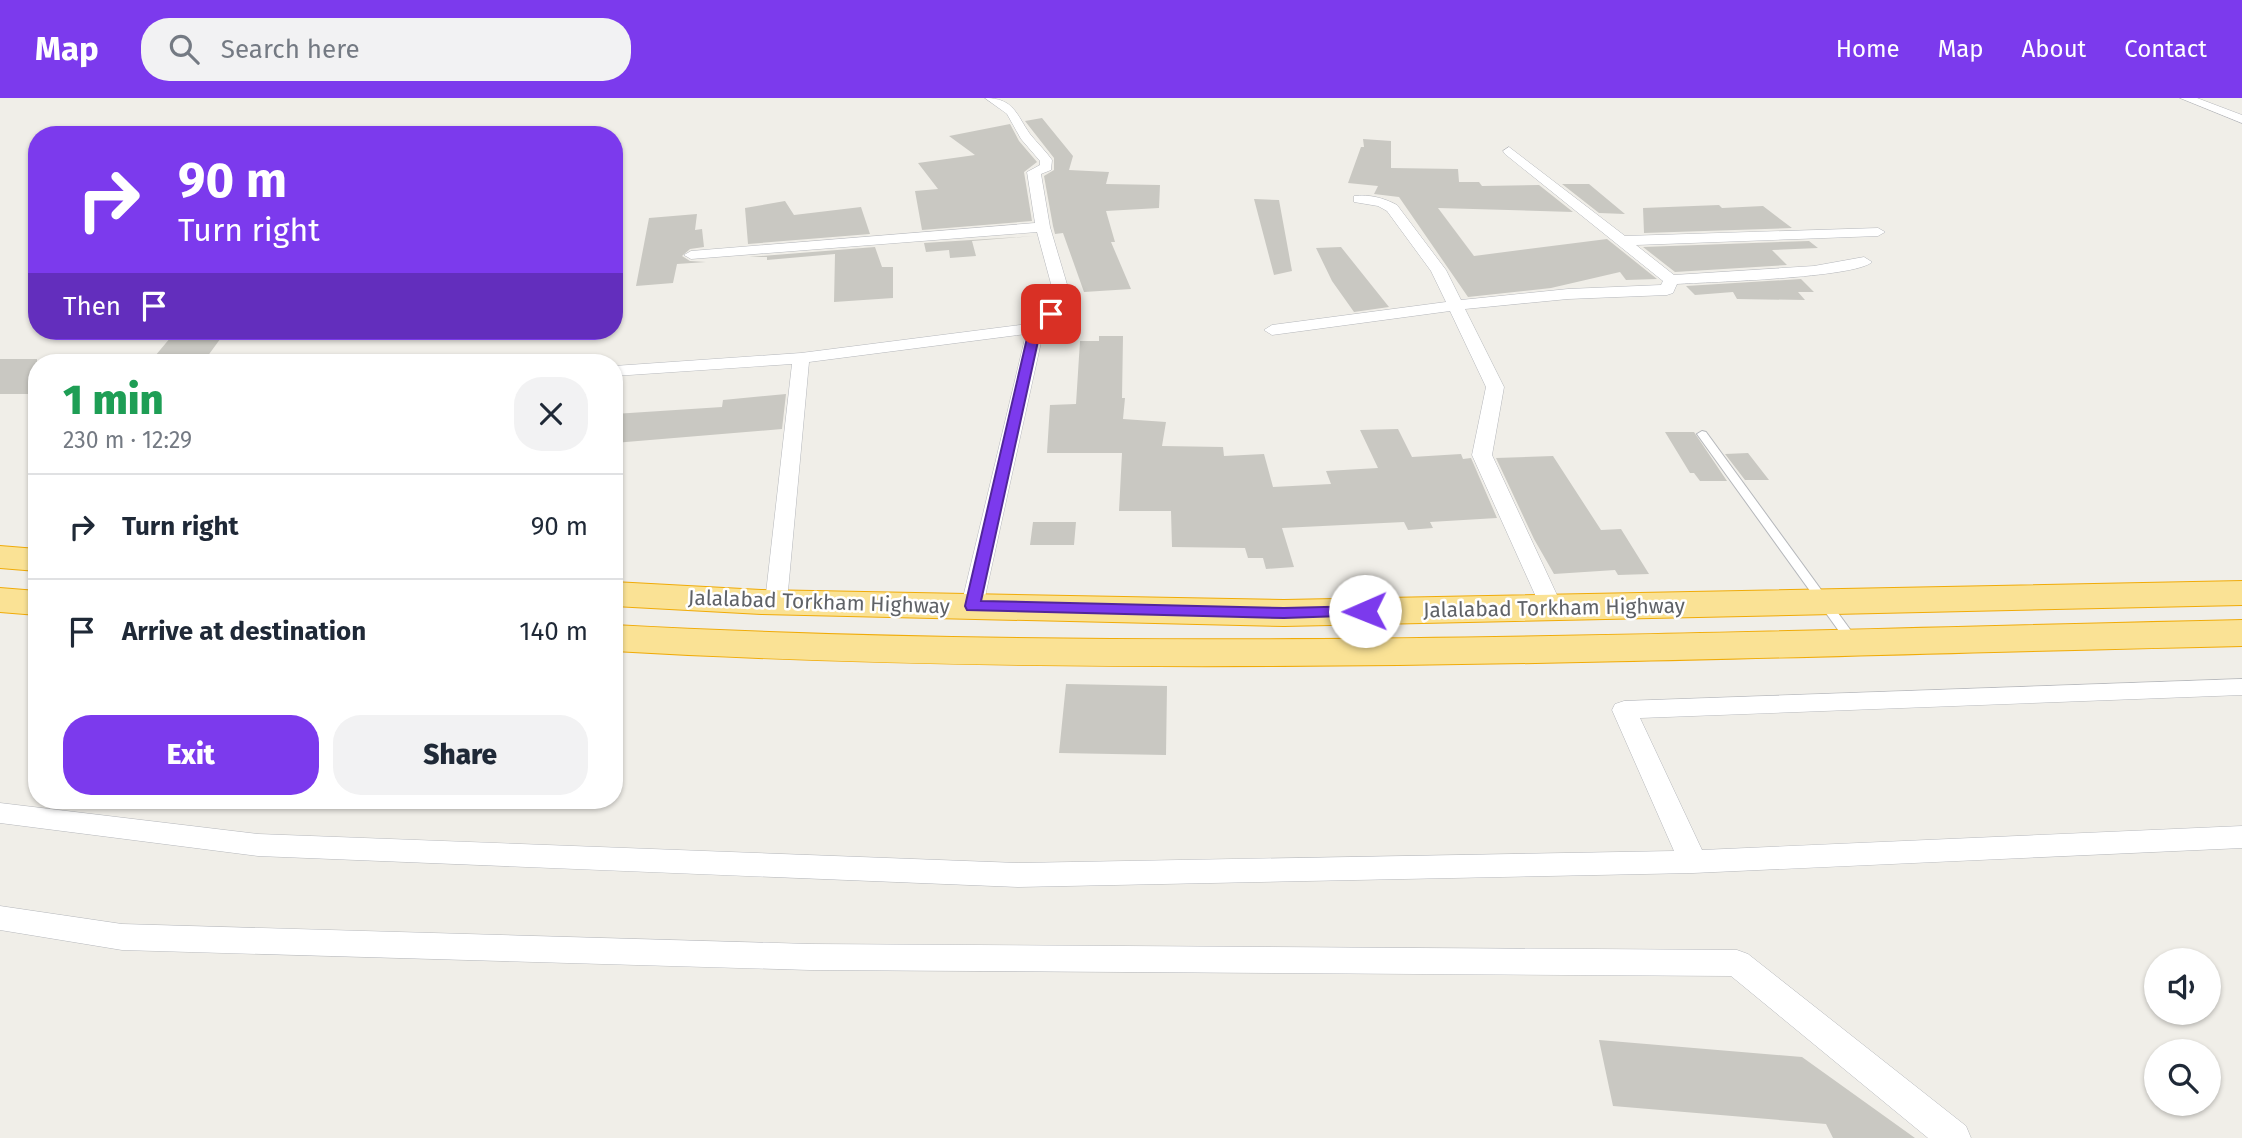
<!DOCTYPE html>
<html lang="en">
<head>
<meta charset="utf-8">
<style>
	:root { --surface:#fff; --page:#f2f2f3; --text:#1f2937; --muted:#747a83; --line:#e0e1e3; --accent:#7c3aed }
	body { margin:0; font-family:"Fira Sans",sans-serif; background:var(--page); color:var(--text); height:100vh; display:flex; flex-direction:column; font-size:26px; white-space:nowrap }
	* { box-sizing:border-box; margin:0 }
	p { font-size:23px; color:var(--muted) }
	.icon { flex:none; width:38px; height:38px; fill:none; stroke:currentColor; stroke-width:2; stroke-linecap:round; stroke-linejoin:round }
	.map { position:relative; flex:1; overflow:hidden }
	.panel { position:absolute; left:28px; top:256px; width:595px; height:455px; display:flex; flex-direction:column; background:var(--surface); border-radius:28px; box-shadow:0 2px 5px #0004 }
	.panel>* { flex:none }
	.banner { position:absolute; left:28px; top:28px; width:595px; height:214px; border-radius:28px; box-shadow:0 2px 5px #0004; background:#7c3aed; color:#fff; overflow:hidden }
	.controls { position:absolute; left:2144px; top:850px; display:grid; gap:14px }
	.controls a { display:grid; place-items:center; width:77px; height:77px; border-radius:50%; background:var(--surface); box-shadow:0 2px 5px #0004; font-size:35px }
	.pin { position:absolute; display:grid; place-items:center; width:60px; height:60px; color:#fff; margin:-30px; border-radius:14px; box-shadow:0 4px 10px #0006 }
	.me { position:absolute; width:77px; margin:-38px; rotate:269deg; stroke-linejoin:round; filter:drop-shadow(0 0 5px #0008) }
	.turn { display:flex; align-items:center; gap:24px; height:147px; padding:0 35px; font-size:32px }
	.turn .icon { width:91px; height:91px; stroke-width:2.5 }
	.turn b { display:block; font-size:49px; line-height:60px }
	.then { display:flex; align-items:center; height:66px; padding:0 35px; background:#0003; gap:14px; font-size:26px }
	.round { display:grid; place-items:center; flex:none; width:74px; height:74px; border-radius:28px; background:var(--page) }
	.head { display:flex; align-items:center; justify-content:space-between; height:119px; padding:0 35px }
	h1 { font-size:42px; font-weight:800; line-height:52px; color:#1e9e55 }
	.action { display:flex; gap:14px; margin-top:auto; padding:14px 35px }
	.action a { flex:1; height:80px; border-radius:28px; background:var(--accent); color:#fff; font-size:28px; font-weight:800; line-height:80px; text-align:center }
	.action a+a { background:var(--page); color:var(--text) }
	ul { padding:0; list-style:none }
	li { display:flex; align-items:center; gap:21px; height:105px; padding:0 35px; border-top:2px solid var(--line) }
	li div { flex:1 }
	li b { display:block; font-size:26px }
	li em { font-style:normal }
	header { display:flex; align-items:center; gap:42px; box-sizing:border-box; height:98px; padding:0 35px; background:var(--accent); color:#fff }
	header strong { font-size:33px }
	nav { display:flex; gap:38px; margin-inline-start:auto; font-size:24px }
	.search { width:490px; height:63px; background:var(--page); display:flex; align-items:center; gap:18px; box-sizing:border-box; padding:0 24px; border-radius:28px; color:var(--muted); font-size:26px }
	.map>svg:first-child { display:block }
	.building { fill:#c9c8c2 }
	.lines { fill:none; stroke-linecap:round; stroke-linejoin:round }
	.lane-casing { stroke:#b5b7bb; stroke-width:2 }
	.street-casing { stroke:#b5b7bb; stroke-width:1 }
	.highway-casing { stroke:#f0ab08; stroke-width:2 }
	.lane { fill:#fff; fill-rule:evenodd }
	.street { fill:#fff; fill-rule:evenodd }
	.highway { fill:#fae295; fill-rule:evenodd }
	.route { fill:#7c3aed; stroke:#51269a; stroke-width:2 }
	.labels { text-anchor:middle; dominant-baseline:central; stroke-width:5; stroke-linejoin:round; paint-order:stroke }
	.street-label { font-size:21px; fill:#5f6267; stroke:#fff }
</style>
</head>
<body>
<header>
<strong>Map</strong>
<div class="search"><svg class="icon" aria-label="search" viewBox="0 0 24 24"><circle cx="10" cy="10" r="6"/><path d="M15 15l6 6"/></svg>Search here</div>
<nav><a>Home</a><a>Map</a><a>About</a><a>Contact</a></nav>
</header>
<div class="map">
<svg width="2242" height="1040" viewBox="0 0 2242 1040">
	<rect width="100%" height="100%" fill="#f0eee8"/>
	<path class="building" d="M 1042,20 L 1073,58 L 1069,72 L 1109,74 L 1106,86 L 1160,87 L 1159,110 L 1106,113 L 1115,144 L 1111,144 L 1131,191 L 1084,194 L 1063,135 L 1055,136 L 1053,128 L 1044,78 L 1054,72 L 1054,60 L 1025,23 Z
		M 1010,26 L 1019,43 L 1037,64 L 1024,74 L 1032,123 L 922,132 L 915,93 L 938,91 L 918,65 L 975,57 L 949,38 Z
		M 1363,41 L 1391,43 L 1391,70 L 1458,71 L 1459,84 L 1479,84 L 1482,88 L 1539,87 L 1573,114 L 1438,110 L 1474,158 L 1607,141 L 1657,181 L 1626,182 L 1620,174 L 1551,190 L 1468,199 L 1399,99 L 1374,96 L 1378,88 L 1348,85 L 1361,49 L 1364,49 Z
		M 1562,86 L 1589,86 L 1625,116 L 1599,115 Z
		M 1254,101 L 1279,102 L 1292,173 L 1274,177 Z
		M 785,103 L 794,117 L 861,109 L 870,136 L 748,146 L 745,110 Z
		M 1719,107 L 1722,110 L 1763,108 L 1792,130 L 1644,135 L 1643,110 Z
		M 697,116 L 695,132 L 702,131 L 704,149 L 690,151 L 682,158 L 690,163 L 706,164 L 677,166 L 673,185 L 636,188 L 649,120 Z
		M 1035,138 L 972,143 L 976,158 L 950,160 L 949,152 L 926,154 L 924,145 Z
		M 1809,143 L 1818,150 L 1772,152 L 1787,167 L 1675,174 L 1643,149 Z
		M 875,149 L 882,169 L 893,169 L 893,200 L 834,204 L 835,156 L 767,162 L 767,159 L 749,159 Z
		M 1341,149 L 1389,209 L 1354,214 L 1332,183 L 1316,150 Z
		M 1801,181 L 1814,194 L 1798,194 L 1805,202 L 1737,201 L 1733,194 L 1695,197 L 1686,188 Z
		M 176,233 L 226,233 L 207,259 L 150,264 Z
		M 1099,238 L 1123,238 L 1122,300 L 1125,300 L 1123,321 L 1166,324 L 1162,348 L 1223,349 L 1224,358 L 1264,356 L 1273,389 L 1331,386 L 1326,373 L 1378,370 L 1360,332 L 1398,331 L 1412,359 L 1461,356 L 1463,361 L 1471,360 L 1497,420 L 1430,424 L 1433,430 L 1408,432 L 1404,424 L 1282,430 L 1294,469 L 1266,471 L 1263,460 L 1248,460 L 1245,450 L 1172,449 L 1171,413 L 1119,413 L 1122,355 L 1047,355 L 1050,307 L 1076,306 L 1080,243 L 1099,243 Z
		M 0,261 L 37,261 L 37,289 L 28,296 L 0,296 Z
		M 786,296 L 782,331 L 614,345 L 614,316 L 722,309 L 723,302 Z
		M 1665,334 L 1694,334 L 1727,383 L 1700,383 L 1694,375 L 1690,375 Z
		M 1748,355 L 1769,382 L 1745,382 L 1725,356 Z
		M 1553,358 L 1601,432 L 1621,431 L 1649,476 L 1618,477 L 1615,472 L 1554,476 L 1534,441 L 1496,360 Z
		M 1033,424 L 1076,424 L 1074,447 L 1030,447 Z
		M 1066,586 L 1167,588 L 1166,657 L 1059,655 Z
		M 1599,942 L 1802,959 L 1915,1040 L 1833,1040 L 1826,1026 L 1613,1008 Z"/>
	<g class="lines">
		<defs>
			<path id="lane" d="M 1702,333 L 1706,334 L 1857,541 L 1859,544 L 1857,547 L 1849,547 L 1697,336 Z"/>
			<path id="street" d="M 985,0 C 1014,0 1016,16 1030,36 C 1037,45 1046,53 1052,62 L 1051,72 L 1041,76 L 1050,129 L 1074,210 L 1045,226 L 983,508 L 980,513 L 972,515 L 964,513 L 961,508 L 1026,236 L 809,264 L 787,504 L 784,509 L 776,511 L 768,509 L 765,504 L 792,266 L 614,278 L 614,268 L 801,255 L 1028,226 L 1031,220 L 1057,208 L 1037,134 L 691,161 L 684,157 L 691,153 L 1035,125 L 1027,74 L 1040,67 L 1040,63 L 1021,41 L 1007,16 Z
				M 2180,0 L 2197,0 L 2242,17 L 2242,25 Z
				M 1509,49 L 1625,138 L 1878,130 L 1885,134 L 1878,138 L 1636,147 L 1674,177 L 1814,168 L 1864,159 L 1872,164 C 1855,180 1709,184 1677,186 L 1673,195 L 1667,197 L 1568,201 L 1465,211 L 1504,289 L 1492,357 L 1563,510 L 1560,515 L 1552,517 L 1544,515 L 1541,510 L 1472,357 L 1486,289 L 1450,213 L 1272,237 L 1264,232 L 1272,227 L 1446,204 L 1431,173 L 1387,113 L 1378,108 L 1354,104 L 1354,98 C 1369,96 1384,100 1397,107 L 1446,172 L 1461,202 L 1568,191 L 1661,187 L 1663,183 L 1505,56 L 1503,53 Z
				M 2242,581 L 2242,597 L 1640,620 L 1702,752 L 2242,728 L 2242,750 L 1693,775 L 1018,789 L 258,758 L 0,725 L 0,705 L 258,736 L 1018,765 L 1674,753 L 1612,612 L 1615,606 L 1624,603 Z
				M 0,808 L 122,826 L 810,846 L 1737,852 L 1748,856 L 1966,1028 L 1971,1040 L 1928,1040 L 1731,878 L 810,872 L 122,852 L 0,832 Z"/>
			<path id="highway" d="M 0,448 L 37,451 L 37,473 L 0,470 Z
				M 2242,483 L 2242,507 L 1284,528 L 761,516 L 614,508 L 614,484 L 761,492 L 1284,502 Z
				M 0,490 L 37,493 L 37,517 L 0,514 Z
				M 2242,522 L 2242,548 C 1700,560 1156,584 614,553 L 614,527 C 1156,556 1700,534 2242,522 Z"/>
		</defs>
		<use href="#lane" class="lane-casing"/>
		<use href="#street" class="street-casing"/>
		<use href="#highway" class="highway-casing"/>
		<use href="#lane" class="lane"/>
		<use href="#street" class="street"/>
		<use href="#highway" class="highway"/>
	</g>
	<path class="route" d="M 1051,213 L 1055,214 L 1055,219 L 1042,225 L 981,503 L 1284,510 L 1365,508 L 1373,513 L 1370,517 L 1284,520 L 967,512 L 965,508 L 1031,223 Z"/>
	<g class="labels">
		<g class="street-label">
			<text transform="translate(819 504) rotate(2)">Jalalabad Torkham Highway</text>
			<text transform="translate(1554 510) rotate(-1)">Jalalabad Torkham Highway</text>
		</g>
	</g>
</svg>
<div class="controls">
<a><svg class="icon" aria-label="sound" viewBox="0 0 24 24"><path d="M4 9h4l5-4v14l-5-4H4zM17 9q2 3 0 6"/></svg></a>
<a><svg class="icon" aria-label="search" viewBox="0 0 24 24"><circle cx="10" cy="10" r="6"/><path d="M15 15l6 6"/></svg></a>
</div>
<div class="pin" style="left:1051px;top:216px;background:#d93025"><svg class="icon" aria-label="arrive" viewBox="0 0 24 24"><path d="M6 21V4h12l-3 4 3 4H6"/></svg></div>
<svg class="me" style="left:1365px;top:513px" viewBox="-20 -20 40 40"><circle r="19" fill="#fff"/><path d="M0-13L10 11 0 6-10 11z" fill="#7c3aed"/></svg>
<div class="banner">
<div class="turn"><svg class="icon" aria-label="right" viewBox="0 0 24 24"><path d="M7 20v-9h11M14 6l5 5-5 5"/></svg><div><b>90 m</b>Turn right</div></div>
<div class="then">Then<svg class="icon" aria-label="arrive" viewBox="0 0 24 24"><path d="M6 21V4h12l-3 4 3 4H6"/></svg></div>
</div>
<section class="panel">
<div class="head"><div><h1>1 min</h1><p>230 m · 12:29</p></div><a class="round"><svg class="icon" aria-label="close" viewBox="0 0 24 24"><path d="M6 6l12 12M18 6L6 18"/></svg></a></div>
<ul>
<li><svg class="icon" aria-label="right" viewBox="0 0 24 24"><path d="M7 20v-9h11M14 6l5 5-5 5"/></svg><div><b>Turn right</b></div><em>90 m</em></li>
<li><svg class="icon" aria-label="arrive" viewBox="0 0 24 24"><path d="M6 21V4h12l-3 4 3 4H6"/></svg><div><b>Arrive at destination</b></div><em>140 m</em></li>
</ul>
<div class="action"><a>Exit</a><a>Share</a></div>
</section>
</div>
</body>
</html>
